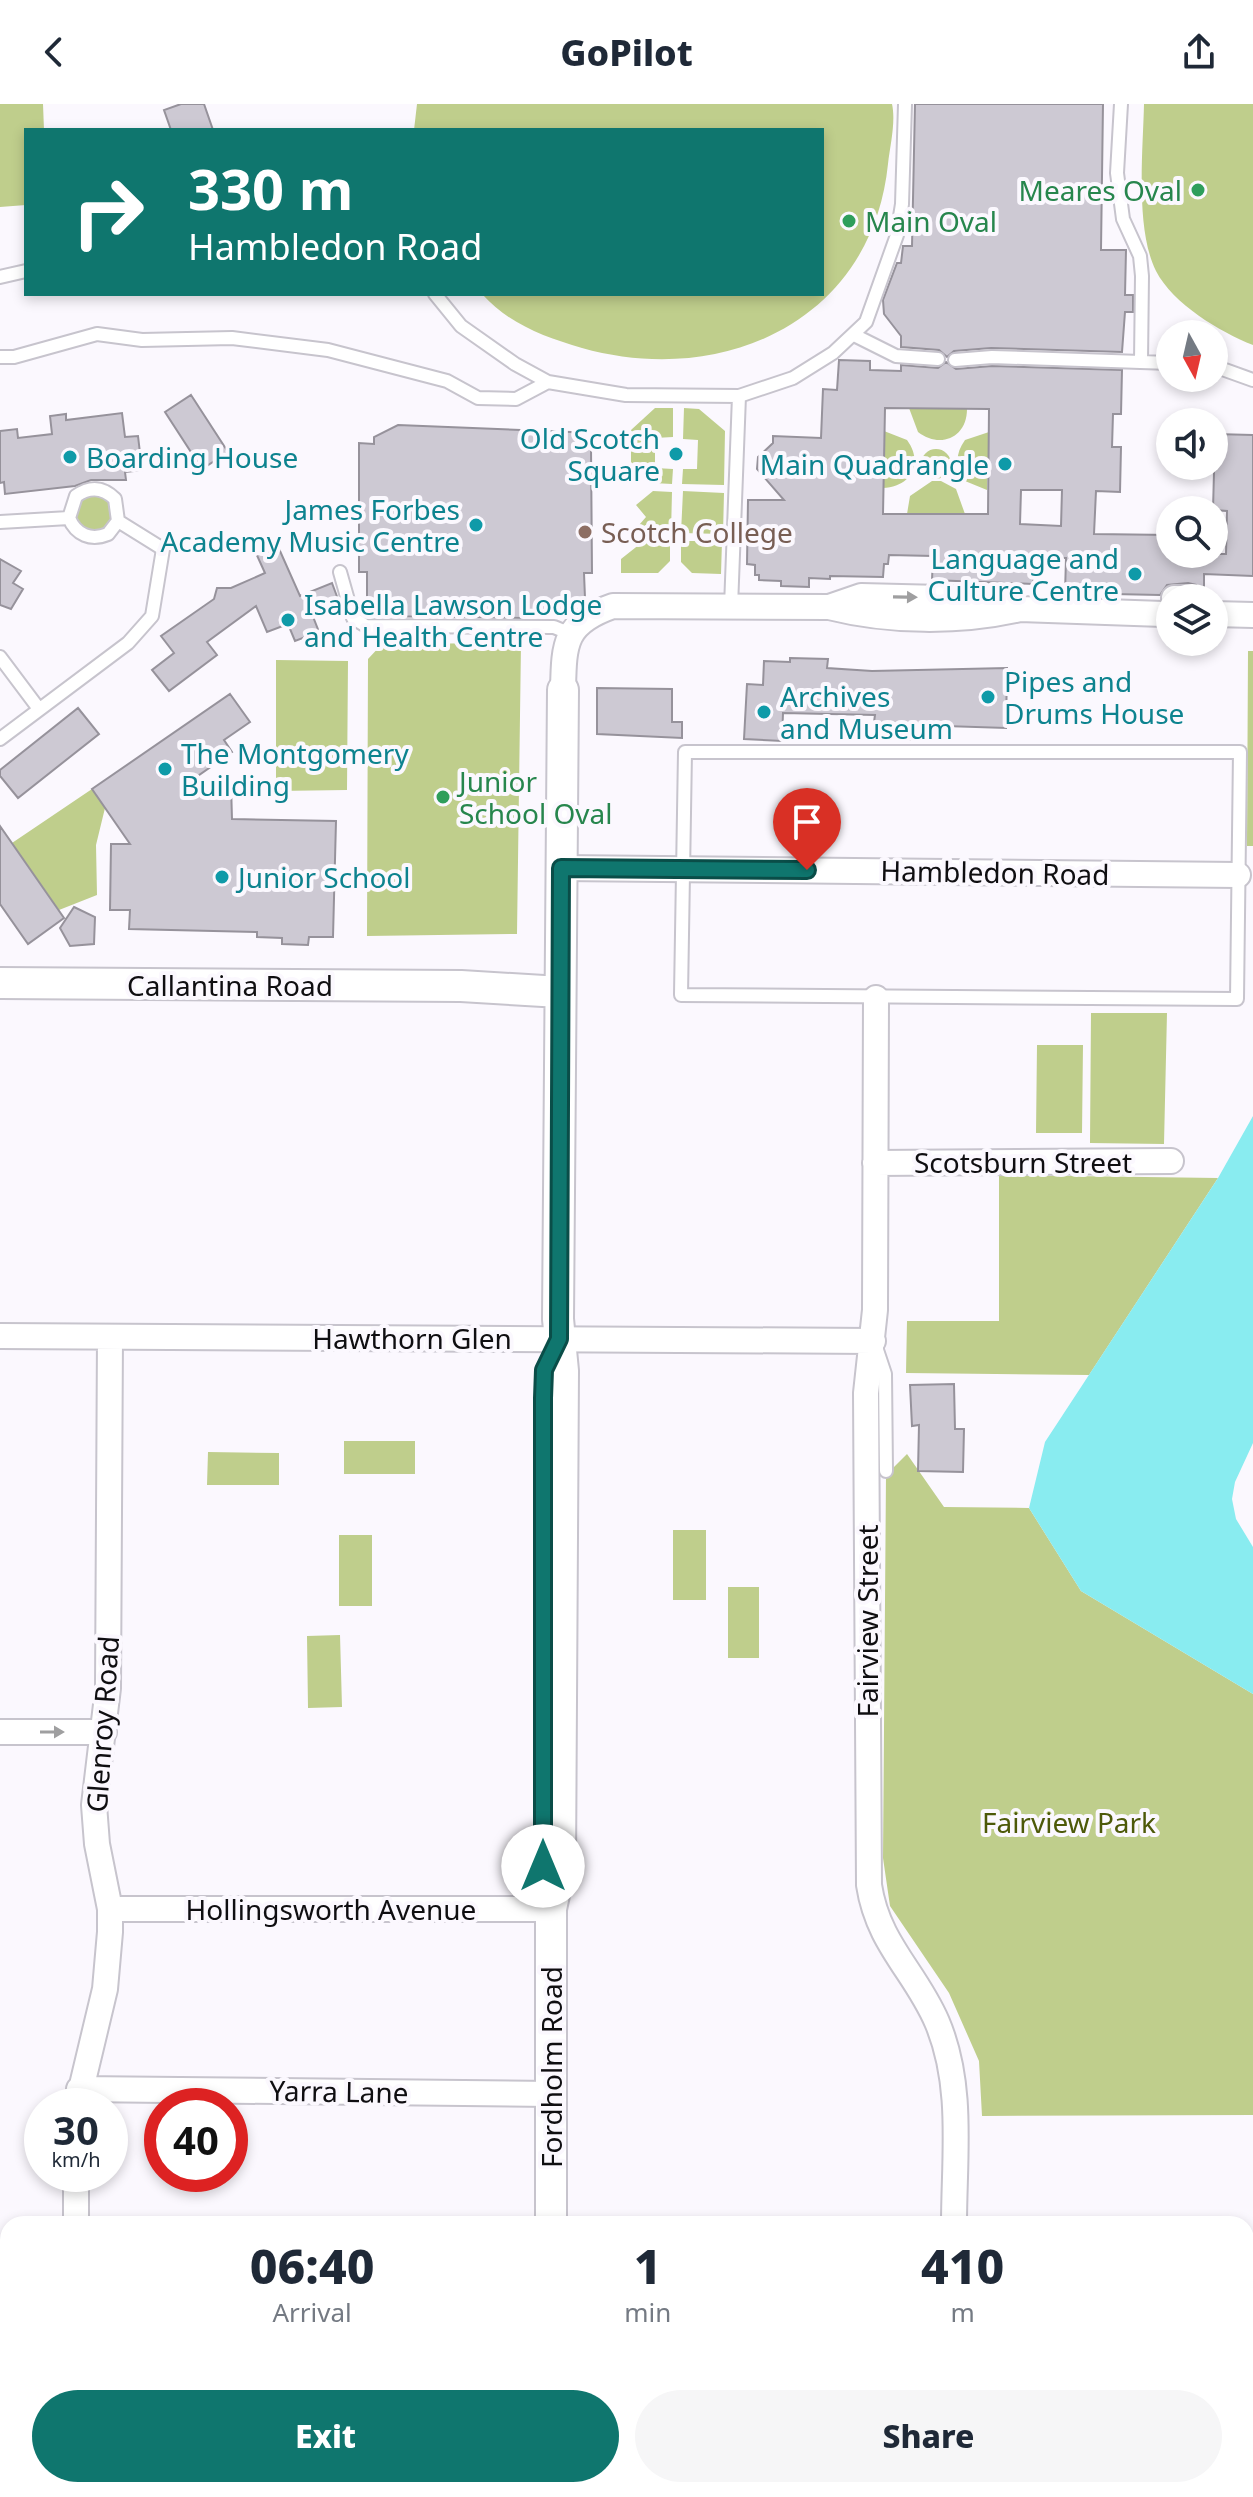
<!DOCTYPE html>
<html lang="en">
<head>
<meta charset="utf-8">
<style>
	:root { --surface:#fff; --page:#f6f6f7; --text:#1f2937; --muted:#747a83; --accent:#0f766e }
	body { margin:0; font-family:"Noto Sans",sans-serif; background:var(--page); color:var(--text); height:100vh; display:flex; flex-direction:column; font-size:30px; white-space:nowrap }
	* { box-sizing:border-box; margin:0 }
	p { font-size:26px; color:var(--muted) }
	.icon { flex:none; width:44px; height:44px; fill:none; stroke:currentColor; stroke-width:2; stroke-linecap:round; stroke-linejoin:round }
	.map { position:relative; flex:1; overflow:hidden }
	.sheet { position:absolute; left:0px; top:2112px; width:1254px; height:282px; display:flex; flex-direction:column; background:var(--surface); border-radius:24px 24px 0 0; box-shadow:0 4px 12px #0003 }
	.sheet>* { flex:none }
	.guide { position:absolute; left:24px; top:24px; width:800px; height:168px; border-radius:0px; box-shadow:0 4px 12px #0003; background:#0f766e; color:#fff; overflow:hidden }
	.needle { width:52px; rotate:172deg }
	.buttons { position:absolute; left:1156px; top:216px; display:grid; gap:16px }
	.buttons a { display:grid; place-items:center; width:72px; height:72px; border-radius:50%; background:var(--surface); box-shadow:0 4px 12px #0003; font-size:40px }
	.speed { position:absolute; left:24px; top:1984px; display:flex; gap:16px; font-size:40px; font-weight:700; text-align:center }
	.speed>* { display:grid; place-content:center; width:104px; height:104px; border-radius:50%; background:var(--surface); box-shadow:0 4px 12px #0003; line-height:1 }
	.speed small { font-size:20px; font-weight:400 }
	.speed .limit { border:12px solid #d22; background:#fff; color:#111 }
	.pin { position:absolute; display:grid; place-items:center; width:68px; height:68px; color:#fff; margin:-82px -34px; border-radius:50% 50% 50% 0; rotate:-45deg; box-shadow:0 0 8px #0007 }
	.pin .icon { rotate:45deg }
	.me { position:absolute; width:88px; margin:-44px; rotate:0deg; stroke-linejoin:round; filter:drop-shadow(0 0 6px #0008) }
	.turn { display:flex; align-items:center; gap:28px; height:168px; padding:0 32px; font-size:36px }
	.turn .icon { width:104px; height:104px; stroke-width:2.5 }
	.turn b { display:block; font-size:56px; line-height:68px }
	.eta { display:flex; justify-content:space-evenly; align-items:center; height:136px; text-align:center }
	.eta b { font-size:48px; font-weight:800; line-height:56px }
	.cta { display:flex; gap:16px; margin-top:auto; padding:16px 32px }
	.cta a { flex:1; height:92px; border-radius:48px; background:var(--accent); color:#fff; font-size:32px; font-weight:800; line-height:92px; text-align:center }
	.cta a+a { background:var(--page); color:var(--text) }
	header { display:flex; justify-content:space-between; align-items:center; height:104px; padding:0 32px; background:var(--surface); font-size:36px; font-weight:800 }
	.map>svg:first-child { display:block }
	.green { fill:#bfce8c }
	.water { fill:#89ecf0 }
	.building { fill:#cdc9d3; stroke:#96929b; stroke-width:2; fill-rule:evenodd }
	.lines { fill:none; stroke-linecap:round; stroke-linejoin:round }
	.service-casing { stroke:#c7c4cd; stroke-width:16 }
	.minor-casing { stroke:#c7c4cd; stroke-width:28 }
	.tertiary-casing { stroke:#c7c4cd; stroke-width:34 }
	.service { stroke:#fff; stroke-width:12 }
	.minor { stroke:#fff; stroke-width:24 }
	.tertiary { stroke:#fff; stroke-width:30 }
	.oneway { fill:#9f9fa0 }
	.route-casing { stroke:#0a4d48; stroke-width:20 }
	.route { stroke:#0f766e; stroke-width:14 }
	.leisure-dot { fill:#2e9e5b; stroke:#fbf8fe; stroke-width:3 }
	.culture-dot { fill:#0f9aa8; stroke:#fbf8fe; stroke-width:3 }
	.education-dot { fill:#8d6e63; stroke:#fbf8fe; stroke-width:3 }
	.labels { text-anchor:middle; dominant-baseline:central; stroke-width:8; stroke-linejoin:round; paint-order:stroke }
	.leisure-label { font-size:28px; fill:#27864d; stroke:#fbf8fe; text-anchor:start }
	.culture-label { font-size:28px; fill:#0d838f; stroke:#fbf8fe; text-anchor:start }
	.education-label { font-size:28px; fill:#785e54; stroke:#fbf8fe; text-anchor:start }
	.street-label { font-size:28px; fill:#0f0e11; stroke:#fbf8fe }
	.park-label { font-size:28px; fill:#4d5909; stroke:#fbf8fe }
</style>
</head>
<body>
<header><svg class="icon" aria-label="back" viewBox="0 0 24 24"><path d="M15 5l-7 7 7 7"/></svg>GoPilot<svg class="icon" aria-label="share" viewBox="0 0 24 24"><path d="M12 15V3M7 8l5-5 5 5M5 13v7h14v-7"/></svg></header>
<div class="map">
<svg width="1253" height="2393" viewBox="0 0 1253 2393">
	<rect width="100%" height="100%" fill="#fbf8fe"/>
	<path class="green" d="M 0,0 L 43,0 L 44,26 L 26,26 L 26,101 L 0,103 Z
		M 417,0 L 892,0 C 896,18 890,42 888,60 C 872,216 724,284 582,244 C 544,233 509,220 482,190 L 822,190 L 822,26 L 414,26 Z
		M 1144,0 L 1253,0 L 1253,241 C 1220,228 1173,200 1156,167 C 1135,125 1143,47 1144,0 Z
		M 655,304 L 673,304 L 673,333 L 655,334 L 655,364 L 673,365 L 672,380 L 653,379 L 631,358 L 631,326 Z
		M 684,304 L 699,305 L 725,327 L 724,381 L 682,380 L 683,365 L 697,365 L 698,336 L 683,335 Z
		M 909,304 L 967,305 C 967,334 940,345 918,328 Z
		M 884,327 L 907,336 C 924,359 911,383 883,384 Z
		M 989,328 L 987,386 L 965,377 C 955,363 955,350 965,336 Z
		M921 360a15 15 0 1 1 30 0a15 15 0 1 1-30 0Z
		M 932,377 L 941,377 L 956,385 L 965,410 L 907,410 L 910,392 Z
		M 653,387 L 672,388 L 671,429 L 633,428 L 646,413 L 636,401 Z
		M 683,387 L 724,389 L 723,430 L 681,429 Z
		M76 409a19 19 0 1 1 38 0a19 19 0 1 1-38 0Z
		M 645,436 L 670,436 L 670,457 L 658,469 L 621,469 L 621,455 Z
		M 681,437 L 722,437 L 721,470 L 692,469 L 681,458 Z
		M 521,539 L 517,830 L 367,832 L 368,555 L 382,540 Z
		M 1248,547 L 1253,547 L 1253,742 L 1247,742 Z
		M 276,556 L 348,557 L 347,686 L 276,687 Z
		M 92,685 L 105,704 L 96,741 L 97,791 L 59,806 L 12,739 Z
		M 1091,909 L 1167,909 L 1164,1040 L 1090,1039 Z
		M 1037,941 L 1083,941 L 1082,1029 L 1036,1029 Z
		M 999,1071 L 1218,1074 L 1089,1271 L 906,1269 L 907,1217 L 999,1217 Z
		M 344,1337 L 415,1337 L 415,1370 L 344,1370 Z
		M 208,1348 L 279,1349 L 279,1381 L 207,1381 Z
		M 907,1350 L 944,1403 L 1029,1404 L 1081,1487 L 1253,1590 L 1253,2011 L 982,2012 L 979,1957 L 949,1889 L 890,1802 L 883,1754 L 886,1371 Z
		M 673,1426 L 706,1426 L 706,1496 L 673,1496 Z
		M 339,1431 L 372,1431 L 372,1502 L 339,1502 Z
		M 728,1483 L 759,1483 L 759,1554 L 728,1554 Z
		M 340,1531 L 342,1603 L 308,1604 L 307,1532 Z"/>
	<path class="water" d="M 1253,1012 L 1253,1339 L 1235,1378 L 1232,1395 L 1236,1415 L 1253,1443 L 1253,1590 L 1081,1487 L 1029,1404 L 1045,1338 L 1218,1074 Z"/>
	<path class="building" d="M 181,0 L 204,0 L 213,26 L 171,26 L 164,6 Z
		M 915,0 L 1103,0 L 1101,146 L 1126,146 L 1125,191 L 1133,191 L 1133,208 L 1125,208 L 1122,248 L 991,244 L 954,247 L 947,253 L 939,246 L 901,243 L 901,232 L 884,210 L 883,196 L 897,159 L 901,159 L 903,142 L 912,142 Z
		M 839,256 L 870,257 L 870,266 L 901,267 L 901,261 L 938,264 L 946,258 L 956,265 L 992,262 L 1122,266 L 1121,310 L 1113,310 L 1112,343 L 1121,343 L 1120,388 L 1096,387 L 1094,430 L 1170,431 L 1170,450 L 1226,450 L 1227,407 L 1213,406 L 1215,330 L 1253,331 L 1253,472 L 1204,470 L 1204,492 L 1196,481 L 1188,479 L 1167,481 L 1160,491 L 1065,489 L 1066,454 L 1035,453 L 1033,480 L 932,476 L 933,452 L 889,451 L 888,460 L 884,460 L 883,473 L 830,472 L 830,475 L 809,474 L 809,483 L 781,482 L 781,477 L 759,476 L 759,471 L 755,471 L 755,461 L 747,460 L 748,396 L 784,396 L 757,365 L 758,353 L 773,339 L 773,332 L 821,334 L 823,285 L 837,286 ZM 885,304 L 989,305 L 988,410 L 883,410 ZM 1021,386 L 1062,386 L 1061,422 L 1020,420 Z
		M 191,291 L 228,348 L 202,365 L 165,308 Z
		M 122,309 L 125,333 L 138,332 L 142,366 L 125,368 L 126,376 L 91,376 L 75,382 L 5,390 L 4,378 L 0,379 L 0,327 L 17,325 L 18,334 L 52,330 L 50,312 L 66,310 L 66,316 Z
		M 398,321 L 571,328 L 591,342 L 592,469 L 584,469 L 585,494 L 566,510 L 523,510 L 523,514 L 367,512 L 367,468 L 359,468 L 359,339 L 374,340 L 374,333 Z
		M 276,438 L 300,492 L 332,479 L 339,498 L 312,510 L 319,528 L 295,537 L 288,520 L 267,528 L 256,502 L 207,538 L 217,551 L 169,587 L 152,566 L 174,549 L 161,532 L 214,495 L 217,484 L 231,484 L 265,469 L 255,447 Z
		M 0,455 L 21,467 L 13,479 L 23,485 L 11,505 L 0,501 Z
		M 790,554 L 828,555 L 827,564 L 872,567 L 1007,564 L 1006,624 L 914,621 L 914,636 L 897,635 L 897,619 L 874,618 L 875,611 L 783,609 L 782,637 L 744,635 L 747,580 L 763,581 L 764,557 L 790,558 Z
		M 597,584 L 672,585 L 672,618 L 682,618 L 682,634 L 597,630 Z
		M 230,590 L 250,618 L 224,636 L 232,648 L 185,681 L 231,680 L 232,715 L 336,717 L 333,833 L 309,833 L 308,841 L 282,840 L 282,834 L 257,833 L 257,828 L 129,825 L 130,806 L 110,806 L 111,740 L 130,740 L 92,685 Z
		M 78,604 L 99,630 L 18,694 L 0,672 L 0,666 Z
		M 0,722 L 64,814 L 28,840 L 0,800 Z
		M 74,803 L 95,813 L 94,840 L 70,842 L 60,824 Z
		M 954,1280 L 955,1325 L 964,1325 L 963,1368 L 918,1367 L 919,1321 L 912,1322 L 910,1281 Z"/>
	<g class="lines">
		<defs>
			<path id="service" d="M 1121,0 L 1117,69 L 1123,115 L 1140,152 L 1142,172 L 1141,257
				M 0,173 L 26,167
				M 435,190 L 461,222 L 515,260 L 548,278 L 626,291 L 739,292 L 731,503
				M 854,231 L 896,252 L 938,255
				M 0,253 L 14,253 L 97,230 L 142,236 L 232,234 L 328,246 L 447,277 L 478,294 L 516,295 L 548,278
				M 955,256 L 992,253 L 1170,259
				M 1214,262 L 1253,276
				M 739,292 L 793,274 L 833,249 L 866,218 L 897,131 L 902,100 L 905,0
				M 69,414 L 76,392 C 90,382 103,383 115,395 L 118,417
				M 0,418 L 69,414 C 76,431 91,437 108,430 L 118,417 L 163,445 L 152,512 L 128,539 L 0,635
				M 340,468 L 353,514 L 366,522 L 554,523 L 571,530
				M 0,553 L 39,605
				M 685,648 L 1240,648 L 1237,895 L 681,891 Z
				M 875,1240 L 885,1270 L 886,1367"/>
			<path id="minor" d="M 1174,494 L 1188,494
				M 829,503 L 861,492 L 982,495 L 1020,505 L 1163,510
				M 1214,510 L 1253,511
				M 563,586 C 564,539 564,519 613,502 L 829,503 C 889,518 959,519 1020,505
				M 561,764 L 1238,771
				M 876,894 L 875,1206 L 866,1289 L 869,1781 C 878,1840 915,1867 937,1918 C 964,1981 954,2053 954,2120
				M 875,1059 L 1171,1057
				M 0,1232 L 873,1237
				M 0,1628 L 104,1628
				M 110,1805 L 551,1805
				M 79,1985 L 551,1990
				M 77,2002 L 105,1885 L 110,1828 L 110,1805 L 97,1740 L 94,1701 L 108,1584 L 110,1233
				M 76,2120 L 76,2070
				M 1246,2177 L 1253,2177
				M 953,2386 L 953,2393
				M 74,2393 L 74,2386"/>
			<path id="tertiary" d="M 0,879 L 461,882 L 560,888
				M 547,1785 L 551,1805 L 551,2120
				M 551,1805 L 560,1762 L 563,1267 L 558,1215 L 563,586
				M 543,2393 L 544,2386"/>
		</defs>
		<use href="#service" class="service-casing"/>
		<use href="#minor" class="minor-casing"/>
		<use href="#tertiary" class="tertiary-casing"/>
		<use href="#service" class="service"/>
		<use href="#minor" class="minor"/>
		<use href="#tertiary" class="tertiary"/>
	</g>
	<defs><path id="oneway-solid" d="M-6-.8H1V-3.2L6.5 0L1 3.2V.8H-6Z" transform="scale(2)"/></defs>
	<g class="oneway">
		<use href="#oneway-solid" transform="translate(905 493) rotate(1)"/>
		<use href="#oneway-solid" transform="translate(52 1628)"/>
	</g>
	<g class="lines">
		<defs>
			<path id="route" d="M 543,1762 L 543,1294 L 544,1266 L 559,1235 L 561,764 L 807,766"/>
		</defs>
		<use href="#route" class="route-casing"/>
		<use href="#route" class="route"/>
	</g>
	<g class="leisure-dot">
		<circle cx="1198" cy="86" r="8"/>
		<circle cx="849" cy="117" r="8"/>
		<circle cx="443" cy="693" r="8"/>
	</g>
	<g class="culture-dot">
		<circle cx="676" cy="350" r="8"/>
		<circle cx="70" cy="353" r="8"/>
		<circle cx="1005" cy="360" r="8"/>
		<circle cx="476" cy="421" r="8"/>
		<circle cx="1135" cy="470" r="8"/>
		<circle cx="288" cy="516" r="8"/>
		<circle cx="988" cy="593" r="8"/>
		<circle cx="764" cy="608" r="8"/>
		<circle cx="165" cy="665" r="8"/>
		<circle cx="222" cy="773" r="8"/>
	</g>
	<circle class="education-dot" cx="585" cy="428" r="8"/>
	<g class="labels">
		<g class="leisure-label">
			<text x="1182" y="86" text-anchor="end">Meares Oval</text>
			<text x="865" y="117">Main Oval</text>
			<text x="459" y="677">Junior<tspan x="459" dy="32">School Oval</tspan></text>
		</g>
		<g class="culture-label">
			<text x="660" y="334" text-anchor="end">Old Scotch<tspan x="660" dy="32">Square</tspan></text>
			<text x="86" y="353">Boarding House</text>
			<text x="989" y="360" text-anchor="end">Main Quadrangle</text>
			<text x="460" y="405" text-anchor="end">James Forbes<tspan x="460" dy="32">Academy Music Centre</tspan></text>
			<text x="1119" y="454" text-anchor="end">Language and<tspan x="1119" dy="32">Culture Centre</tspan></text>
			<text x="304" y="500">Isabella Lawson Lodge<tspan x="304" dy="32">and Health Centre</tspan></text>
			<text x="1004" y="577">Pipes and<tspan x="1004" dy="32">Drums House</tspan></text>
			<text x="780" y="592">Archives<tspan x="780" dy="32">and Museum</tspan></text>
			<text x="181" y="649">The Montgomery<tspan x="181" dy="32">Building</tspan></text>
			<text x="238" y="773">Junior School</text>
		</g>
		<g class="education-label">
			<text x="601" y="428">Scotch College</text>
		</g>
		<g class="street-label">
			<text transform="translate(995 768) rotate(1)">Hambledon Road</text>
			<text x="230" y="881">Callantina Road</text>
			<text x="1023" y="1058">Scotsburn Street</text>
			<text x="412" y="1234">Hawthorn Glen</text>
			<text transform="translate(867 1517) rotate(-90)">Fairview Street</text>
			<text transform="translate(102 1620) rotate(-86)">Glenroy Road</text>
			<text x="331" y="1805">Hollingsworth Avenue</text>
			<text transform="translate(551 1963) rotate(-90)">Fordholm Road</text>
			<text transform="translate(339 1987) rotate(1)">Yarra Lane</text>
		</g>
		<g class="park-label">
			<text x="1069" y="1718">Fairview Park</text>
		</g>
	</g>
</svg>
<div class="buttons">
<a><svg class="needle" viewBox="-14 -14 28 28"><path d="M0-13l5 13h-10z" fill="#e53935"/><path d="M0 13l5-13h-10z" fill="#747a83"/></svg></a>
<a><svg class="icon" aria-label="sound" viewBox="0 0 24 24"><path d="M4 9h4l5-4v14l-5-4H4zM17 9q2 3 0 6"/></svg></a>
<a><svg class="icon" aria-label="search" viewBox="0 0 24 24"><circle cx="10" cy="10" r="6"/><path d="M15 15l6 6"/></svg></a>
<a><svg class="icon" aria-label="layers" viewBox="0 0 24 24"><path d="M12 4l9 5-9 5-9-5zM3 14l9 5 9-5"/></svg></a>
</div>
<div class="speed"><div>30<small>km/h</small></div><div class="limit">40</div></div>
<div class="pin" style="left:807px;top:766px;background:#d93025"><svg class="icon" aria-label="arrive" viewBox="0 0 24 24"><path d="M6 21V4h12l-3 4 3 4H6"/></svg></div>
<svg class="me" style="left:543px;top:1762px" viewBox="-20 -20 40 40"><circle r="19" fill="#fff"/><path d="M0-13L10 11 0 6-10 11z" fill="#0f766e"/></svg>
<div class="guide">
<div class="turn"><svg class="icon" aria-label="right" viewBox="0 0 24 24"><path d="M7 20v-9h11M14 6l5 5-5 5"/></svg><div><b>330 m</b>Hambledon Road</div></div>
</div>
<section class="sheet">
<div class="eta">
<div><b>06:40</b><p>Arrival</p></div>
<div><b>1</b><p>min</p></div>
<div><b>410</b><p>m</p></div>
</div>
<div class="cta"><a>Exit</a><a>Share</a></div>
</section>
</div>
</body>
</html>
